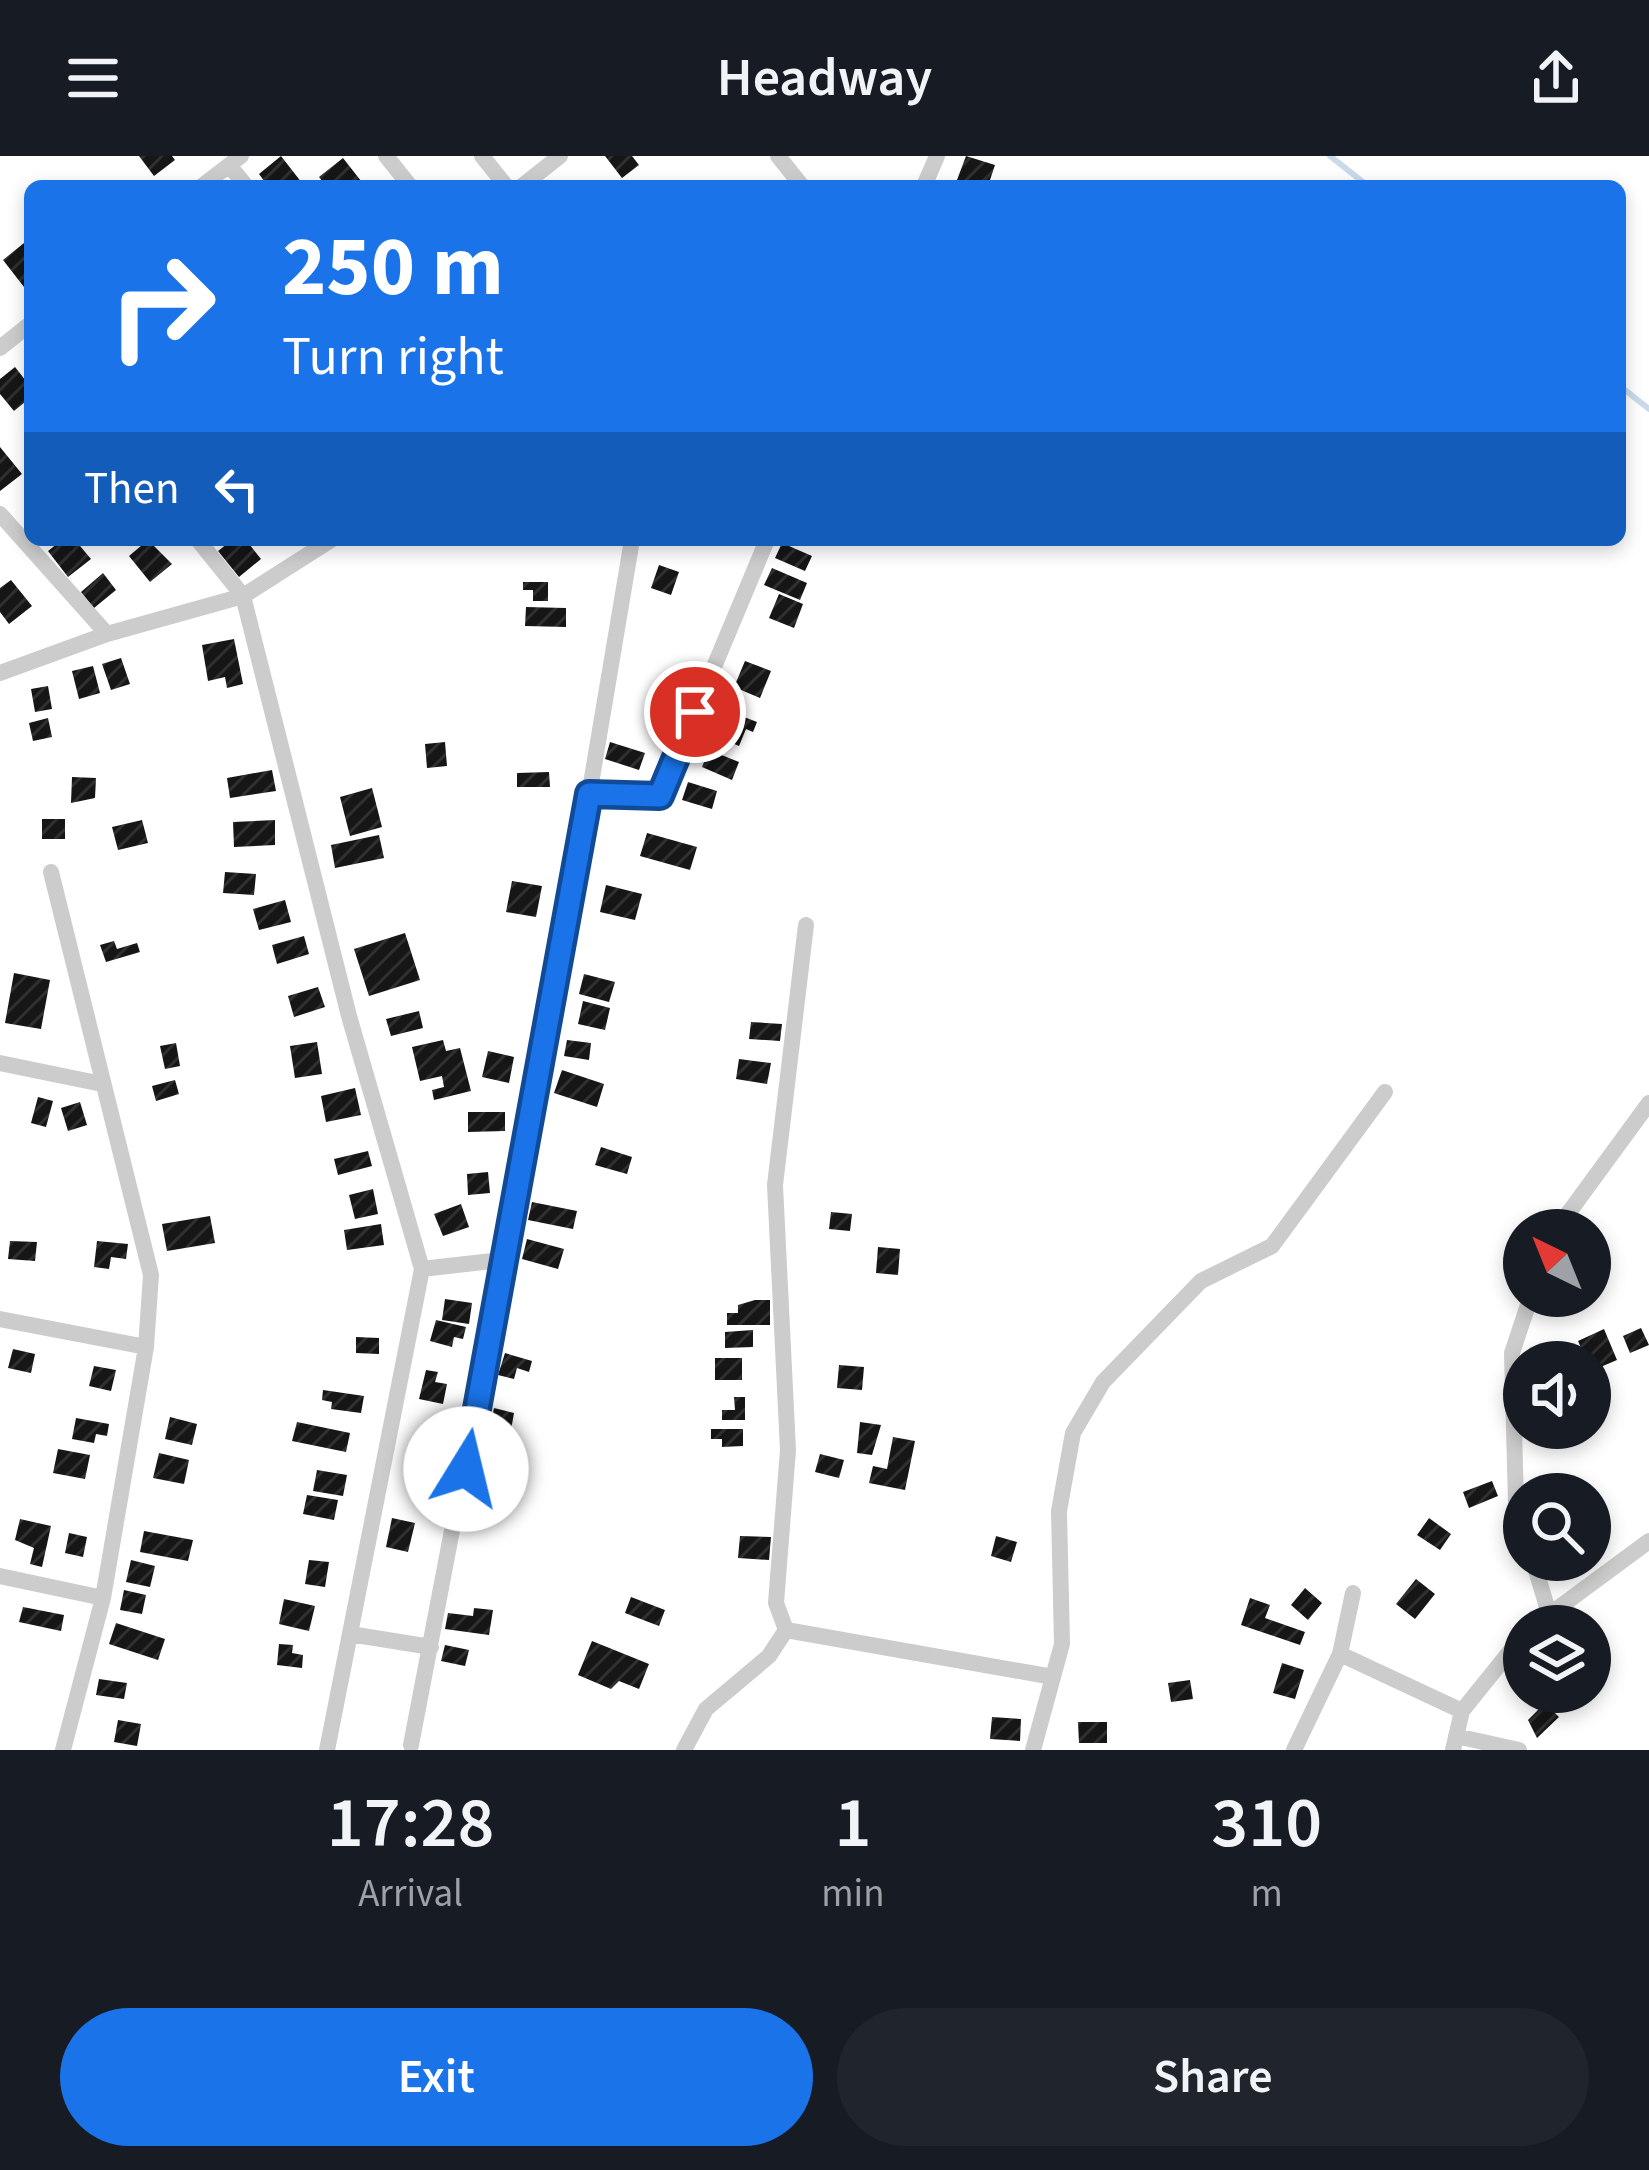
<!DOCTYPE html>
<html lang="en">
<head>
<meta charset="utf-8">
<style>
	:root { --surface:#171b24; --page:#20242c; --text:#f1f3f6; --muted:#9ea1a6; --accent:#1a73e8 }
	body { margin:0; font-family:"Source Sans 3",sans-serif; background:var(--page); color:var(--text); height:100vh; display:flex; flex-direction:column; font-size:45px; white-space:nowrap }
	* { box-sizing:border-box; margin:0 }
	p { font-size:39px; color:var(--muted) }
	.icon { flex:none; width:66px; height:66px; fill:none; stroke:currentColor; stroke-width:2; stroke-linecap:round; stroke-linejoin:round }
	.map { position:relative; height:1594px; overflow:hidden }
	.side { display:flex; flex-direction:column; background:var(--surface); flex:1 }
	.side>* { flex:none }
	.hud { position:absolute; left:24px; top:24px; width:1602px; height:366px; border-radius:18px; box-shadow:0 6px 18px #0003; background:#1a73e8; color:#fff; overflow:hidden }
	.needle { width:78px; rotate:317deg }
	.controls { position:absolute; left:1503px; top:1053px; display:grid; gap:24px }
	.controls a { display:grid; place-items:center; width:108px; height:108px; border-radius:50%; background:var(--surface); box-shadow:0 6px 18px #0003; font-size:60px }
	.pin { position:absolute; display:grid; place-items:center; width:102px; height:102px; color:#fff; margin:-51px; border:6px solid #fff; border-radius:50%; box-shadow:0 3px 12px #0007 }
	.me { position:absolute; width:132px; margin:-66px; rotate:9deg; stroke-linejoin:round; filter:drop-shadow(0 0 9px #0008) }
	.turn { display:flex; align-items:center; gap:42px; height:252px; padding:0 60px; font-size:54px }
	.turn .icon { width:156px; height:156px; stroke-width:2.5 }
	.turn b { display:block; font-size:84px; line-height:102px }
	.then { display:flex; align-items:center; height:114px; padding:0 60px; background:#0003; gap:24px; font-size:45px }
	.eta { display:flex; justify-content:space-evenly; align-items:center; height:204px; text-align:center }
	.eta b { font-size:72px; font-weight:600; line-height:84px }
	.button { display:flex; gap:24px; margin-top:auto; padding:24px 60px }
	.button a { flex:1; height:138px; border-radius:72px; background:var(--accent); color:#fff; font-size:48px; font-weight:600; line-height:138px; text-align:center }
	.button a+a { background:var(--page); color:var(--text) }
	header { display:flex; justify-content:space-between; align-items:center; height:156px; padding:0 60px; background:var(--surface); font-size:54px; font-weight:600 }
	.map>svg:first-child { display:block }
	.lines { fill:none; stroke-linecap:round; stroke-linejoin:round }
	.stream { stroke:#c9daeb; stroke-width:6 }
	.building { fill:url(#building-hatch) }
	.minor { stroke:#ccc; stroke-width:16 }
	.route-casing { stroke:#114b97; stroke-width:30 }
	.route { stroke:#1a73e8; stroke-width:21 }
</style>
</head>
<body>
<header><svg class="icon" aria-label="menu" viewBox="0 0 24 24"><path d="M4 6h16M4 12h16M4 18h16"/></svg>Headway<svg class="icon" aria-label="share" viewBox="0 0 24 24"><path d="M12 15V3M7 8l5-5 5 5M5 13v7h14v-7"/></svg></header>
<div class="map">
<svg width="1649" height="1594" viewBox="0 0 1649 1594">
	<defs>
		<pattern id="building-hatch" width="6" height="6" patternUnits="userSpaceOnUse" patternTransform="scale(3)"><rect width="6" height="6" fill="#161616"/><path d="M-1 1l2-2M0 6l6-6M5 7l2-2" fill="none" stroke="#303030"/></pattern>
	</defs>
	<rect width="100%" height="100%" fill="#fff"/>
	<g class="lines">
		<path class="stream" d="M 1330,0 L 1368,30
			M 1620,230 L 1649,253"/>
	</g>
	<path class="building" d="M 139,0 L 172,0 L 175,4 L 154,20 Z
		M 281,0 L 302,27 L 298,30 L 268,30 L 259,18 Z
		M 605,0 L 632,0 L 639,9 L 622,22 Z
		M 966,0 L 995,9 L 988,30 L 957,24 Z
		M 343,2 L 365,30 L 326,30 L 319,21 Z
		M 24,87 L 30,95 L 30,126 L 24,131 L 3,104 Z
		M 15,211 L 30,230 L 30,242 L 14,255 L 0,238 L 0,223 Z
		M 0,291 L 22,318 L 0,335 Z
		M 62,384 L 75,384 L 91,403 L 68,421 L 48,395 Z
		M 148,384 L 172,408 L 150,426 L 129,400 Z
		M 232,384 L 246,384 L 261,403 L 239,421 L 218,395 Z
		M 782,387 L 812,400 L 805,415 L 775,402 Z
		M 659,409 L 679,416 L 671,439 L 651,432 Z
		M 772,412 L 807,427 L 800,444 L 764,429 Z
		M 103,417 L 116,434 L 94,452 L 81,436 Z
		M 11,424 L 32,450 L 9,468 L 0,456 L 0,432 Z
		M 523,426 L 548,426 L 548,445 L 533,445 L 533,434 L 523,434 Z
		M 779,438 L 803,448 L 794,472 L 769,462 Z
		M 526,451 L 566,452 L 566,471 L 525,470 Z
		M 234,483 L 243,528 L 227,532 L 225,521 L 208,525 L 202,489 Z
		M 121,502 L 130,528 L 111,534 L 102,508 Z
		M 745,505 L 771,515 L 760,542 L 734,531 Z
		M 93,510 L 100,537 L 79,543 L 72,515 Z
		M 48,530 L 52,553 L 35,556 L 31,533 Z
		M 721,552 L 757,566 L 753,576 L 746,573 L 739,590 L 711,578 Z
		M 48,562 L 52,581 L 33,585 L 29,567 Z
		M 445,586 L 447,610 L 427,612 L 425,588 Z
		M 610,586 L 645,597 L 639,614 L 605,603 Z
		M 709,594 L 739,606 L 732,624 L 702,611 Z
		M 272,614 L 276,635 L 230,642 L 227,622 Z
		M 549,616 L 550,631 L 517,631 L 517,617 Z
		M 72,621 L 96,622 L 95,642 L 71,647 Z
		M 688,626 L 717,635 L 712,653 L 682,644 Z
		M 372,632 L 382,671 L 350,680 L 340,641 Z
		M 42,663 L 65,663 L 65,683 L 42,683 Z
		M 142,664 L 148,687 L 118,694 L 112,671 Z
		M 275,664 L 275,689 L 234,691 L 233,666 Z
		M 647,677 L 697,691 L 690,714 L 640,700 Z
		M 379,679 L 384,702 L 335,712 L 331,689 Z
		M 225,716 L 256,718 L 254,739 L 223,737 Z
		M 512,725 L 542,730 L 536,761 L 506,756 Z
		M 606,729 L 642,738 L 635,764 L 600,756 Z
		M 285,744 L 291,766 L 259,774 L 253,753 Z
		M 405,777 L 420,824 L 369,840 L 354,793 Z
		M 304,780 L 309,798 L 277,808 L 272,789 Z
		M 114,785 L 117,793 L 137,787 L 140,796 L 106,806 L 100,789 Z
		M 14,817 L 50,824 L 41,873 L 5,867 Z
		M 584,818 L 615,826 L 609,846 L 579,838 Z
		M 318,831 L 325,851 L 294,861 L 288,840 Z
		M 583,845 L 610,852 L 605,874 L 578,868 Z
		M 419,855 L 423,872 L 391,880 L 386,863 Z
		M 751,866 L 782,868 L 780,885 L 749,883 Z
		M 443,884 L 446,895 L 460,892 L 471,935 L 434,944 L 432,934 L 444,931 L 442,920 L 420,925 L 412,891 Z
		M 567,884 L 591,887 L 589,904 L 564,900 Z
		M 317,886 L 322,918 L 295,922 L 290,890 Z
		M 176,887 L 180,910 L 165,913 L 160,890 Z
		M 488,895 L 514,901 L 509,927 L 482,921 Z
		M 739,903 L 771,907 L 767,928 L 736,923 Z
		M 562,914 L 604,928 L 597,951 L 554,937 Z
		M 175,924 L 179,938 L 156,945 L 152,930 Z
		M 355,932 L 361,959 L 326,966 L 321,940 Z
		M 38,941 L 53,945 L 46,971 L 31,967 Z
		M 80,946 L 87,969 L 68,975 L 61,952 Z
		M 468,956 L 505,956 L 505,975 L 468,976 Z
		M 601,991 L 632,1001 L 627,1018 L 595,1009 Z
		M 368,995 L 372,1010 L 338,1019 L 334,1003 Z
		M 488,1016 L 490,1037 L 468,1039 L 467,1018 Z
		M 373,1033 L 378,1058 L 355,1063 L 349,1039 Z
		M 532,1046 L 577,1055 L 573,1073 L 528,1064 Z
		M 461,1048 L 469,1071 L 443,1080 L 434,1058 Z
		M 831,1056 L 852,1058 L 850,1075 L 829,1073 Z
		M 210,1060 L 215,1087 L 167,1095 L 162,1068 Z
		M 381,1068 L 384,1089 L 347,1094 L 344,1074 Z
		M 527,1083 L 564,1093 L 558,1113 L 522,1103 Z
		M 10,1085 L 37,1086 L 35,1105 L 8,1103 Z
		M 97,1085 L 128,1088 L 126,1103 L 111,1101 L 109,1113 L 94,1111 Z
		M 878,1091 L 900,1093 L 898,1119 L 876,1117 Z
		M 445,1143 L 472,1147 L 469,1168 L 442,1164 Z
		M 755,1144 L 770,1144 L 770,1169 L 727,1169 L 727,1157 L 738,1157 L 738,1149 Z
		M 436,1164 L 466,1171 L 463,1183 L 454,1181 L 452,1191 L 430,1185 Z
		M 1641,1172 L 1649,1189 L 1630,1197 L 1623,1180 Z
		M 1604,1173 L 1617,1204 L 1591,1215 L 1578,1185 Z
		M 753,1174 L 753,1191 L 725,1192 L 725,1176 Z
		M 356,1181 L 379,1182 L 379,1198 L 356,1197 Z
		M 13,1193 L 35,1198 L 31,1217 L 8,1212 Z
		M 505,1197 L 532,1205 L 529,1216 L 517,1212 L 514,1223 L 498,1219 Z
		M 715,1202 L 742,1202 L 742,1224 L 715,1224 Z
		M 839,1209 L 864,1211 L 862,1234 L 837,1232 Z
		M 94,1210 L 116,1214 L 111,1235 L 89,1230 Z
		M 426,1214 L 438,1216 L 435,1226 L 447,1228 L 443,1248 L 419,1243 Z
		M 323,1234 L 364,1240 L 361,1257 L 331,1253 L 332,1246 L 322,1244 Z
		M 734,1241 L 745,1241 L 745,1264 L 722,1264 L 722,1254 L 735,1254 Z
		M 494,1252 L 514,1257 L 511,1274 L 490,1270 Z
		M 170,1261 L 197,1268 L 192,1289 L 165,1283 Z
		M 76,1262 L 109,1268 L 107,1280 L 96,1278 L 94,1287 L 72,1283 Z
		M 297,1266 L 350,1277 L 346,1296 L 292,1285 Z
		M 860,1266 L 881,1269 L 872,1299 L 857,1297 Z
		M 711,1273 L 743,1273 L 743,1290 L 722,1291 L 722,1283 L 711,1283 Z
		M 893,1281 L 915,1285 L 905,1334 L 869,1327 L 873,1310 L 887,1313 Z
		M 58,1293 L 90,1299 L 85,1323 L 53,1317 Z
		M 159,1297 L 189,1304 L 184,1328 L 153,1322 Z
		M 820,1298 L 844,1304 L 839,1322 L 815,1316 Z
		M 483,1299 L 525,1307 L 521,1328 L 479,1319 Z
		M 317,1314 L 347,1319 L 343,1340 L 313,1335 Z
		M 1492,1325 L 1498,1340 L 1469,1352 L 1463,1336 Z
		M 307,1339 L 338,1344 L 334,1364 L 303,1358 Z
		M 392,1362 L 415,1367 L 408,1396 L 386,1391 Z
		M 1429,1362 L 1451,1378 L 1440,1394 L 1417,1379 Z
		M 20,1363 L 51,1370 L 42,1411 L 30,1408 L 34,1392 L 15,1384 Z
		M 144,1375 L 193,1384 L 188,1405 L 140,1396 Z
		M 69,1377 L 87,1381 L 83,1401 L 65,1397 Z
		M 740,1380 L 771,1381 L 769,1404 L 738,1402 Z
		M 996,1380 L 1017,1386 L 1011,1406 L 991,1400 Z
		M 131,1404 L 155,1410 L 150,1431 L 126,1426 Z
		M 309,1404 L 329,1406 L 325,1431 L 305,1428 Z
		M 1416,1423 L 1435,1438 L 1415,1463 L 1396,1448 Z
		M 1305,1432 L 1322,1447 L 1308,1464 L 1291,1449 Z
		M 124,1434 L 146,1439 L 142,1458 L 120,1454 Z
		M 631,1441 L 665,1454 L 659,1470 L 625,1457 Z
		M 1250,1442 L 1270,1449 L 1265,1462 L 1305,1476 L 1300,1489 L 1241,1469 Z
		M 284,1443 L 315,1450 L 309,1475 L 279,1468 Z
		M 23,1451 L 64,1459 L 61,1475 L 19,1466 Z
		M 474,1452 L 493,1454 L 489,1479 L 445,1473 L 448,1457 L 473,1460 Z
		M 116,1467 L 165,1483 L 158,1504 L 109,1488 Z
		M 592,1485 L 649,1508 L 639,1533 L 619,1525 L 611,1533 L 578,1519 Z
		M 279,1488 L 293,1489 L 292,1497 L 303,1499 L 302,1512 L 277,1509 Z
		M 445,1489 L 469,1494 L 465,1510 L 441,1505 Z
		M 1282,1507 L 1304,1514 L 1295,1543 L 1273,1537 Z
		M 99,1523 L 127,1527 L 124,1543 L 96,1539 Z
		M 1190,1524 L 1193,1543 L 1171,1546 L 1168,1527 Z
		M 1556,1536 L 1563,1544 L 1552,1554 L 1559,1561 L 1537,1582 L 1528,1564 Z
		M 992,1561 L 1021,1563 L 1020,1585 L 990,1583 Z
		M 118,1564 L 141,1568 L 137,1590 L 114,1586 Z
		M 1078,1566 L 1107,1566 L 1107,1587 L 1079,1587 Z"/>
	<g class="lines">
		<path class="minor" d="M 386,0 L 410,30
			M 482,0 L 506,30
			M 778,0 L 802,30
			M 229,9 L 246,30
			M 202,30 L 241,0
			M 522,30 L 560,0
			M 924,30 L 937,0
			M 0,192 L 30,168
			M 0,358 L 107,478
			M 198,384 L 243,440 L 349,860 L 422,1113 L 327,1594
			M 0,517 L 107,478 L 243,440 L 331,384
			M 589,638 L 660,640 L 767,384
			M 51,716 L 151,1119 L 146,1191 L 103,1442 L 63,1594
			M 0,907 L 102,928
			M 1556,1074 L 1649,947
			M 422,1113 L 501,1104
			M 0,1163 L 146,1191
			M 1524,1373 L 1516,1347 L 1512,1197 L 1531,1140
			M 1533,1404 L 1549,1458
			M 0,1420 L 103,1442
			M 1353,1437 L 1340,1498 L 1462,1555
			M 1534,1470 L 1649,1385
			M 786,1474 L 1053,1521
			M 350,1478 L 431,1491
			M 1456,1580 L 1519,1594
			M 411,1589 L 564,788 L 632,384
			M 684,1594 L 706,1553 L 769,1500 L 786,1474 L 776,1447 L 788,1294 L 775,1029 L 806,769
			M 1033,1594 L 1062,1488 L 1059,1355 L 1073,1277 L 1103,1226 L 1201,1125 L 1272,1090 L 1385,936
			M 1294,1594 L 1340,1498
			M 1453,1594 L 1462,1555 L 1524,1478"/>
	</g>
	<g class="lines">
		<defs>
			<path id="route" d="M 466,1313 L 589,638 L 660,640 L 695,556"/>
		</defs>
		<use href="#route" class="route-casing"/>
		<use href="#route" class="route"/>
	</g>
</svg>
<div class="controls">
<a><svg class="needle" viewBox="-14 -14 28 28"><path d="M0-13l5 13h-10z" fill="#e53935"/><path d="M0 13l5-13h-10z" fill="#9ea1a6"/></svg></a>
<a><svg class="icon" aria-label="sound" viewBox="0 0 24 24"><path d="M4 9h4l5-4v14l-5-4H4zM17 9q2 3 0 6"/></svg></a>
<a><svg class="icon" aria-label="search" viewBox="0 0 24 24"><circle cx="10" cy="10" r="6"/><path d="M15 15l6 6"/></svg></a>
<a><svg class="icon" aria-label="layers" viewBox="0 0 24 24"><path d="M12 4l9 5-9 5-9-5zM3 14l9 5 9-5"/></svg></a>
</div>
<div class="pin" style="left:695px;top:556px;background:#d93025"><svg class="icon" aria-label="arrive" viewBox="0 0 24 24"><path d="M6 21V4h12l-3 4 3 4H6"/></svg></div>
<svg class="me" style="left:466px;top:1313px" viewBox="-20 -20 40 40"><circle r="19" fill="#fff"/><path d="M0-13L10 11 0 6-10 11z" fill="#1a73e8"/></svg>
<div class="hud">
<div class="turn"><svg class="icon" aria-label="right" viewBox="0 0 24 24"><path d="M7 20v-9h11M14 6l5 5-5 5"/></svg><div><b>250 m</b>Turn right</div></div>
<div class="then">Then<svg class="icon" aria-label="left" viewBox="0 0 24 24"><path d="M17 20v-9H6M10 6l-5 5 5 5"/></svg></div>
</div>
</div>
<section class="side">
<div class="eta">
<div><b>17:28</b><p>Arrival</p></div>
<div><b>1</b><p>min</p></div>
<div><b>310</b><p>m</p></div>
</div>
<div class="button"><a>Exit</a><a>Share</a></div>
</section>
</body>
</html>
